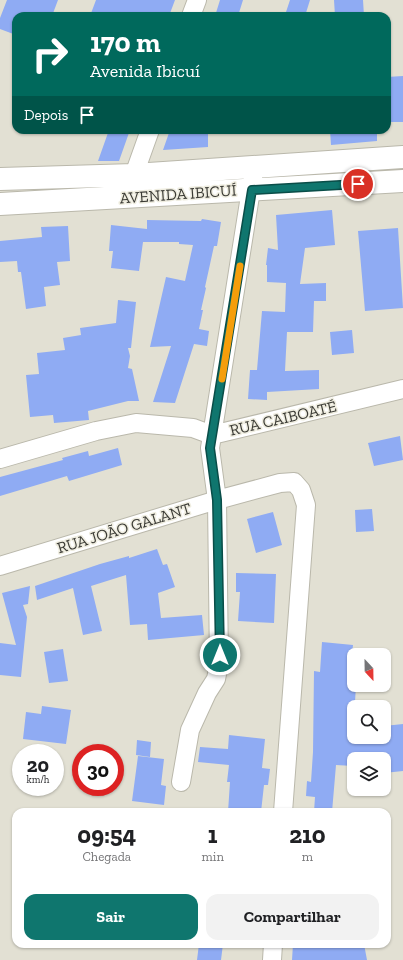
<!DOCTYPE html>
<html lang="pt">
<head>
<meta charset="utf-8">
<style>
	:root { --surface:#fff; --page:#f2f2f2; --text:#202124; --muted:#757577; --accent:#0f766e }
	body { margin:0; font-family:"Zilla Slab",serif; background:var(--page); color:var(--text); height:100vh; display:flex; flex-direction:column; font-size:15px; white-space:nowrap }
	* { box-sizing:border-box; margin:0 }
	p { font-size:13px; color:var(--muted) }
	.icon { flex:none; width:22px; height:22px; fill:none; stroke:currentColor; stroke-width:2; stroke-linecap:round; stroke-linejoin:round }
	.map { position:relative; flex:1; overflow:hidden }
	.details { position:absolute; left:12px; top:808px; width:379px; height:140px; display:flex; flex-direction:column; background:var(--surface); border-radius:12px; box-shadow:0 1px 3px #0004 }
	.details>* { flex:none }
	.guide { position:absolute; left:12px; top:12px; width:379px; height:122px; border-radius:12px; box-shadow:0 1px 3px #0004; background:#00695c; color:#fff; overflow:hidden }
	.needle { width:26px; rotate:158deg }
	.tools { position:absolute; left:347px; top:648px; display:grid; gap:8px }
	.tools a { display:grid; place-items:center; width:44px; height:44px; border-radius:8px; background:var(--surface); box-shadow:0 1px 3px #0004; font-size:20px }
	.speed { position:absolute; left:12px; top:744px; display:flex; gap:8px; font-size:20px; font-weight:700; text-align:center }
	.speed>* { display:grid; place-content:center; width:52px; height:52px; border-radius:50%; background:var(--surface); box-shadow:0 1px 3px #0004; line-height:1 }
	.speed small { font-size:10px; font-weight:400 }
	.speed .limit { border:6px solid #d22; background:#fff; color:#111 }
	.pin { position:absolute; display:grid; place-items:center; width:34px; height:34px; color:#fff; margin:-17px; border:2px solid #fff; border-radius:50%; box-shadow:0 1px 4px #0007 }
	.me { position:absolute; width:44px; margin:-22px; rotate:0deg; stroke-linejoin:round; filter:drop-shadow(0 0 3px #0008) }
	.turn { display:flex; align-items:center; gap:14px; height:84px; padding:0 12px; font-size:18px }
	.turn .icon { width:52px; height:52px; stroke-width:2.5 }
	.turn b { display:block; font-size:28px; line-height:34px }
	.then { display:flex; align-items:center; height:38px; padding:0 12px; background:#0003; gap:8px; font-size:15px }
	.eta { display:flex; justify-content:space-evenly; align-items:center; height:68px; text-align:center }
	.eta b { font-size:24px; font-weight:700; line-height:28px }
	.button { display:flex; gap:8px; margin-top:auto; padding:8px 12px }
	.button a { flex:1; height:46px; border-radius:12px; background:var(--accent); color:#fff; font-size:16px; font-weight:700; line-height:46px; text-align:center }
	.button a+a { background:var(--page); color:var(--text) }
	.map>svg:first-child { display:block }
	.building { fill:#8fabf3 }
	.lines { fill:none; stroke-linecap:round; stroke-linejoin:round }
	.street-casing { stroke:#bab8ab; stroke-width:20 }
	.secondary-casing { stroke:#bab8ab; stroke-width:24 }
	.street { stroke:#fff; stroke-width:18 }
	.secondary { stroke:#fff; stroke-width:22 }
	.route-casing { stroke:#0a4d48; stroke-width:10 }
	.route { stroke:#0f766e; stroke-width:7 }
	.slow { stroke:#f59e0b; stroke-width:7 }
	.labels { text-anchor:middle; dominant-baseline:central; stroke-width:3; stroke-linejoin:round; paint-order:stroke }
	.street-label { font-size:16px; fill:#3b3b35; stroke:#efede0 }
</style>
</head>
<body>
<div class="map">
<svg width="403" height="960" viewBox="0 0 403 960">
	<rect width="100%" height="100%" fill="#e2e0d3"/>
	<path class="building" d="M 7,0 L 58,0 L 52,16 L 16,16 L 16,35 L 0,29 L 0,18 Z
		M 96,0 L 175,0 L 169,16 L 90,16 Z
		M 220,0 L 243,0 L 238,16 L 215,16 Z
		M 290,0 L 310,0 L 305,16 L 286,12 Z
		M 334,0 L 363,0 L 364,16 L 335,16 Z
		M 403,76 L 403,122 L 387,122 L 387,77 Z
		M 109,130 L 130,130 L 119,161 L 98,161 Z
		M 170,130 L 208,130 L 208,147 L 163,150 Z
		M 330,130 L 377,130 L 377,141 L 331,145 Z
		M 332,210 L 335,245 L 305,248 L 300,284 L 326,283 L 326,301 L 314,301 L 313,332 L 287,332 L 285,371 L 319,370 L 319,389 L 267,392 L 267,400 L 248,399 L 250,370 L 257,370 L 262,311 L 285,312 L 286,283 L 267,282 L 267,265 L 266,265 L 268,248 L 278,250 L 276,215 Z
		M 202,219 L 221,222 L 217,246 L 214,246 L 205,287 L 206,288 L 201,310 L 203,310 L 199,329 L 209,331 L 207,346 L 194,344 L 175,403 L 153,402 L 171,346 L 150,347 L 166,277 L 185,281 L 193,245 L 179,244 L 179,242 L 143,242 L 139,271 L 111,268 L 113,251 L 109,251 L 111,225 L 147,229 L 147,220 L 201,221 Z
		M 68,226 L 70,261 L 57,262 L 60,285 L 44,287 L 46,306 L 26,309 L 21,272 L 18,272 L 17,261 L 0,262 L 0,241 L 42,237 L 41,227 Z
		M 398,228 L 403,308 L 365,311 L 358,231 Z
		M 118,300 L 136,302 L 131,348 L 128,348 L 130,356 L 128,368 L 132,369 L 139,401 L 128,401 L 88,411 L 89,420 L 54,423 L 53,415 L 30,417 L 26,375 L 39,374 L 37,353 L 65,350 L 63,338 L 81,335 L 80,328 L 116,323 Z
		M 352,330 L 354,353 L 332,355 L 330,332 Z
		M 400,436 L 403,460 L 374,466 L 368,443 Z
		M 118,448 L 122,465 L 69,481 L 67,476 L 0,496 L 0,477 L 63,460 L 62,458 L 88,451 L 89,456 Z
		M 372,509 L 374,531 L 356,532 L 355,510 Z
		M 273,512 L 282,545 L 256,553 L 247,519 Z
		M 157,549 L 163,565 L 167,564 L 175,587 L 158,593 L 161,618 L 202,615 L 204,635 L 148,640 L 147,624 L 130,625 L 126,575 L 91,586 L 102,631 L 83,635 L 73,588 L 37,600 L 35,586 L 100,564 L 129,556 L 129,558 Z
		M 236,573 L 276,574 L 274,623 L 238,621 L 240,592 L 236,592 Z
		M 30,586 L 28,604 L 23,605 L 27,617 L 21,677 L 0,675 L 0,643 L 16,645 L 2,593 Z
		M 322,642 L 353,645 L 350,673 L 354,674 L 354,685 L 356,685 L 355,702 L 351,702 L 348,733 L 354,734 L 354,737 L 384,737 L 384,726 L 403,724 L 403,771 L 384,773 L 384,759 L 353,759 L 353,766 L 336,765 L 332,812 L 314,812 L 315,797 L 306,796 L 307,781 L 311,782 L 313,752 L 314,671 L 320,672 Z
		M 63,649 L 68,681 L 49,683 L 44,652 Z
		M 42,706 L 71,710 L 66,744 L 23,739 L 26,712 L 41,714 Z
		M 229,735 L 265,739 L 262,768 L 270,769 L 268,785 L 264,785 L 261,812 L 228,812 L 230,782 L 227,782 L 229,765 L 198,762 L 200,747 L 228,749 Z
		M 137,740 L 151,742 L 150,757 L 136,755 Z
		M 138,756 L 164,759 L 161,785 L 166,786 L 164,805 L 132,801 Z
		M 199,944 L 223,944 L 221,960 L 197,960 Z
		M 293,944 L 364,944 L 367,960 L 292,960 Z"/>
	<g class="lines">
		<defs>
			<path id="street" d="M 191,16 L 197,0
				M 130,186 L 150,130
				M 0,459 L 96,431 L 136,423 L 193,428 L 212,435 L 403,389
				M 0,566 L 217,500 L 280,483 L 294,482 L 301,490 L 306,505 L 283,812
				M 181,782 L 190,730 L 207,693 L 216,679 L 219,664 L 217,500 L 210,448 L 253,177
				M 272,960 L 273,944"/>
			<path id="secondary" d="M 0,179 L 134,175 L 403,157
				M 0,204 L 403,181"/>
		</defs>
		<use href="#street" class="street-casing"/>
		<use href="#secondary" class="secondary-casing"/>
		<use href="#street" class="street"/>
		<use href="#secondary" class="secondary"/>
	</g>
	<g class="lines">
		<defs>
			<path id="route" d="M 220,655 L 217,500 L 210,448 L 252,190 L 358,184"/>
		</defs>
		<use href="#route" class="route-casing"/>
		<use href="#route" class="route"/>
		<path class="slow" d="M 222,379 L 240,266"/>
	</g>
	<g class="labels">
		<g class="street-label">
			<text transform="translate(178 194) rotate(-4)">AVENIDA IBICUÍ</text>
			<text transform="translate(283 418) rotate(-13)">RUA CAIBOATÉ</text>
			<text transform="translate(124 528) rotate(-17)">RUA JOÃO GALANT</text>
		</g>
	</g>
</svg>
<div class="tools">
<a><svg class="needle" viewBox="-14 -14 28 28"><path d="M0-13l5 13h-10z" fill="#e53935"/><path d="M0 13l5-13h-10z" fill="#757577"/></svg></a>
<a><svg class="icon" aria-label="search" viewBox="0 0 24 24"><circle cx="10" cy="10" r="6"/><path d="M15 15l6 6"/></svg></a>
<a><svg class="icon" aria-label="layers" viewBox="0 0 24 24"><path d="M12 4l9 5-9 5-9-5zM3 14l9 5 9-5"/></svg></a>
</div>
<div class="speed"><div>20<small>km/h</small></div><div class="limit">30</div></div>
<div class="pin" style="left:358px;top:184px;background:#d93025"><svg class="icon" aria-label="arrive" viewBox="0 0 24 24"><path d="M6 21V4h12l-3 4 3 4H6"/></svg></div>
<svg class="me" style="left:220px;top:655px" viewBox="-20 -20 40 40"><circle r="17" fill="#0f766e" stroke="#fff" stroke-width="3"/><path d="M0-11L8 9 0 5-8 9z" fill="#fff"/></svg>
<div class="guide">
<div class="turn"><svg class="icon" aria-label="right" viewBox="0 0 24 24"><path d="M7 20v-9h11M14 6l5 5-5 5"/></svg><div><b>170 m</b>Avenida Ibicuí</div></div>
<div class="then">Depois<svg class="icon" aria-label="arrive" viewBox="0 0 24 24"><path d="M6 21V4h12l-3 4 3 4H6"/></svg></div>
</div>
<section class="details">
<div class="eta">
<div><b>09:54</b><p>Chegada</p></div>
<div><b>1</b><p>min</p></div>
<div><b>210</b><p>m</p></div>
</div>
<div class="button"><a>Sair</a><a>Compartilhar</a></div>
</section>
</div>
</body>
</html>
